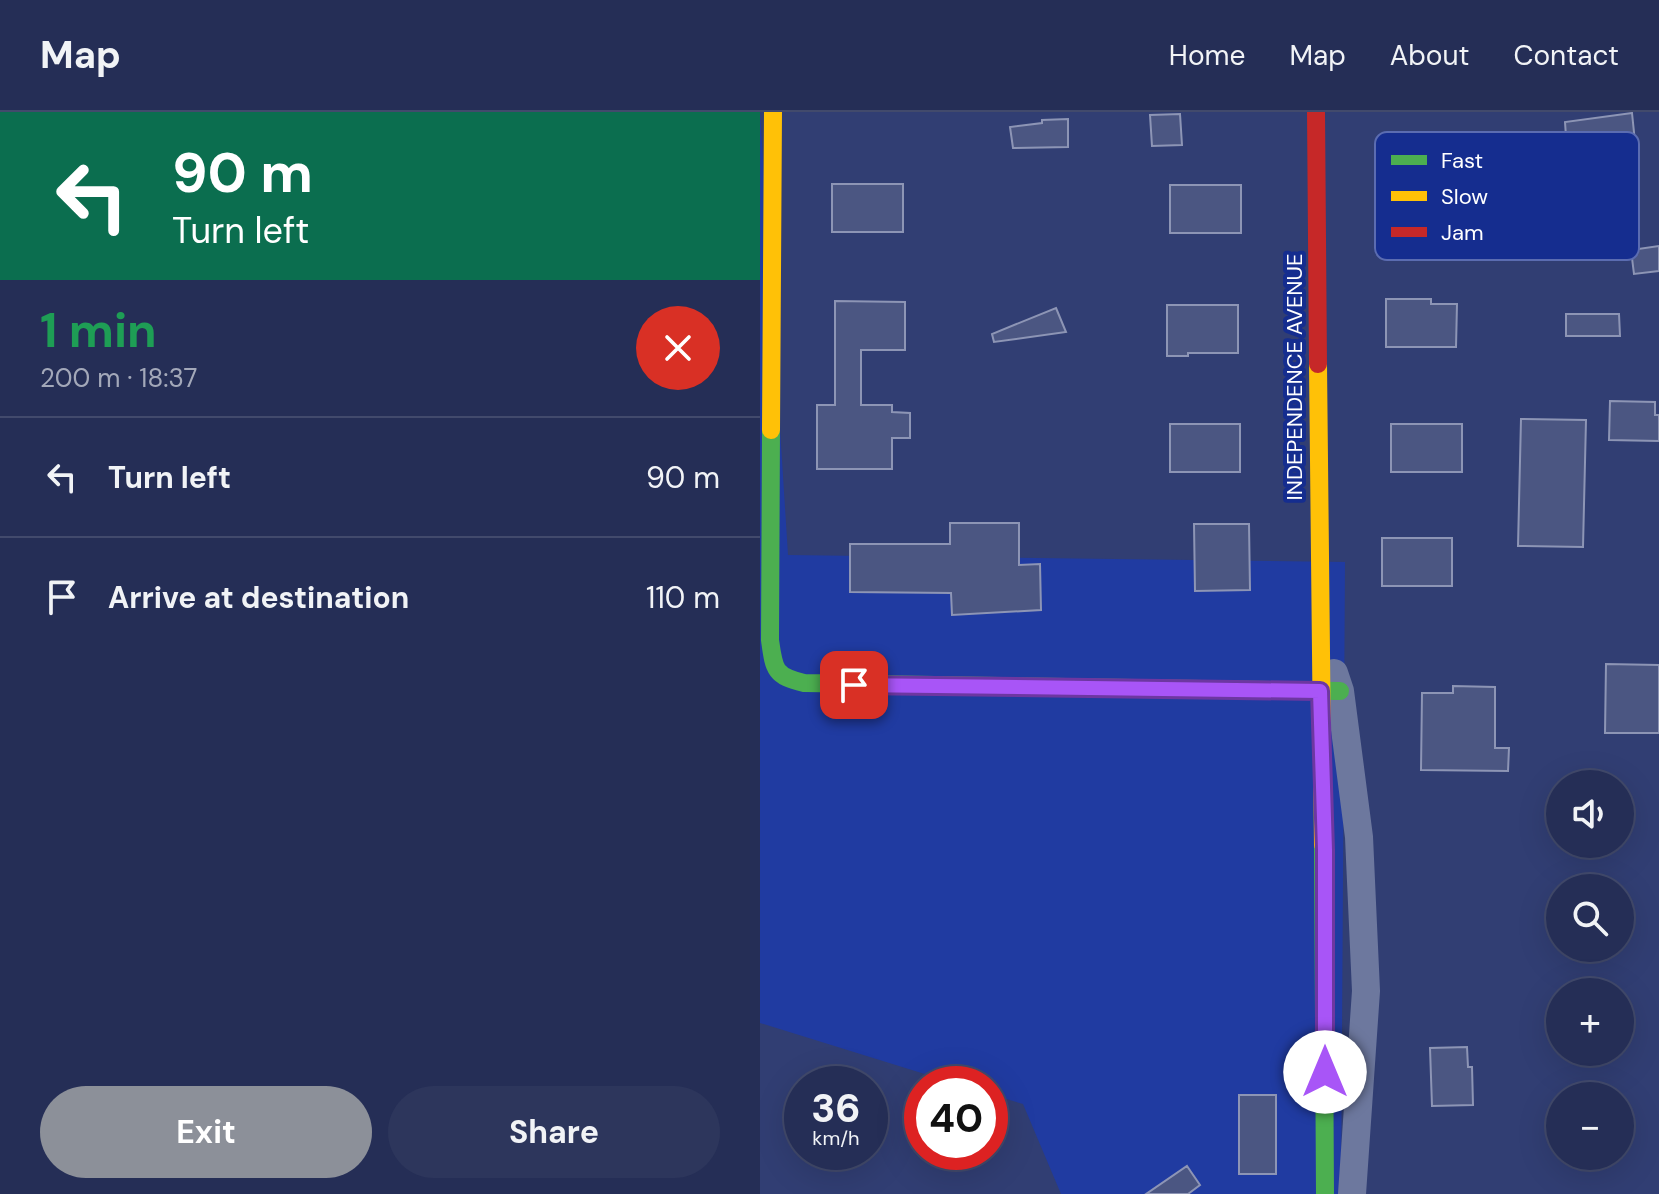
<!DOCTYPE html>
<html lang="en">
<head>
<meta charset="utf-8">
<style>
	:root { --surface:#252e56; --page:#2d365c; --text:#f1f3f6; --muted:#a3a8b9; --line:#424a6c; --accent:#8c9099 }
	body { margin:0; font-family:"DM Sans",sans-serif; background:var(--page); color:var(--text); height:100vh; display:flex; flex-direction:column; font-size:30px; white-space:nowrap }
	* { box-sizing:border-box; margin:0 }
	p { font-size:26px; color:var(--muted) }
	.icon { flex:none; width:44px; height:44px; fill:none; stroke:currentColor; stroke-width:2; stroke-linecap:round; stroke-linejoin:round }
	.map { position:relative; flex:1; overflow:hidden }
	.side { display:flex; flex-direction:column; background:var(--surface); width:760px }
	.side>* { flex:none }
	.top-card { background:#0b6e4f; color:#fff; overflow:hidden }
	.buttons { position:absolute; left:786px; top:658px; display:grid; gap:16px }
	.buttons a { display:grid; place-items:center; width:88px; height:88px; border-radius:50%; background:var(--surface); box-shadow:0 8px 32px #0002,0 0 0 2px var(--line); font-size:40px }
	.speed { position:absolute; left:24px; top:954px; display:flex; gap:16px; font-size:40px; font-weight:700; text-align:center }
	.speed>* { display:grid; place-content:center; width:104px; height:104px; border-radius:50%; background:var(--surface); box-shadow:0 8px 32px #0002,0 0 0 2px var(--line); line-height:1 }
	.speed small { font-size:20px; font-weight:400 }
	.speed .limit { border:12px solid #d22; background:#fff; color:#111 }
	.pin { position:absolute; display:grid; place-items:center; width:68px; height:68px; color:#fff; margin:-34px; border-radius:16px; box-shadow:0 4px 12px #0006 }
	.me { position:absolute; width:88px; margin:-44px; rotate:0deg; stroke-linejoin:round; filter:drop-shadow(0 0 6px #0008) }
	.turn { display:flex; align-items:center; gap:28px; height:168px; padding:0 40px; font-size:36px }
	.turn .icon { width:104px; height:104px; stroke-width:2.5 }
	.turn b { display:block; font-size:56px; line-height:68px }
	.round { display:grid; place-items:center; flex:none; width:84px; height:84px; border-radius:42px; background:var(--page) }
	.headline { display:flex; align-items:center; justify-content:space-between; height:136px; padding:0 40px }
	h1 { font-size:48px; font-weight:700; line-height:60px; color:#1e9e55 }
	.action { display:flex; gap:16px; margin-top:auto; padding:16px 40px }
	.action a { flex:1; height:92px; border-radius:48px; background:var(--accent); color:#fff; font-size:32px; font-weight:700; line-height:92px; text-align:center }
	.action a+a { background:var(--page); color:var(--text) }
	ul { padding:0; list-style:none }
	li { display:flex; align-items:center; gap:24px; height:120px; padding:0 40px; border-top:2px solid var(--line) }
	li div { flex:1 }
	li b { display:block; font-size:30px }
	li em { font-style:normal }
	header { display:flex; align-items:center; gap:48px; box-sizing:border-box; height:112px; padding:0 40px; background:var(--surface); border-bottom:2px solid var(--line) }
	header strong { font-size:38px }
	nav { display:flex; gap:44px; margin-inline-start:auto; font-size:28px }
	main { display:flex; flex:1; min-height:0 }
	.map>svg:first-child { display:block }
	.green { fill:#203ba1 }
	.building { fill:#4b5682; stroke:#8d95b5; stroke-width:2 }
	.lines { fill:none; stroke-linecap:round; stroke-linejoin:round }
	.street { stroke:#6d789e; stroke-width:28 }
	.fast { stroke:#4caf50; stroke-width:18 }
	.slow { stroke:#ffc107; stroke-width:18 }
	.jam { stroke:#c62828; stroke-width:18 }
	.route-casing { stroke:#6d37a1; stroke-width:20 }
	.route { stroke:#a855f7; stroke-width:14 }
	.labels { text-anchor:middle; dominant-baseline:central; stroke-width:8; stroke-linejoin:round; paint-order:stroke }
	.street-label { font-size:22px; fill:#fff; stroke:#152d8f }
	.key { fill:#152d8f; stroke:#5b6cb1; stroke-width:2 }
	.key-label { font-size:22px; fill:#fff }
</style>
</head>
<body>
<header>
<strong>Map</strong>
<nav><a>Home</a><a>Map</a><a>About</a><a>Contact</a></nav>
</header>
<main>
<section class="side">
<div class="top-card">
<div class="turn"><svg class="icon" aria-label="left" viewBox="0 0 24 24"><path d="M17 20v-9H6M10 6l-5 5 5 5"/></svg><div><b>90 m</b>Turn left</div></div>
</div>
<div class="headline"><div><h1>1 min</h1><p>200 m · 18:37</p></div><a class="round" style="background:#d93025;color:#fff"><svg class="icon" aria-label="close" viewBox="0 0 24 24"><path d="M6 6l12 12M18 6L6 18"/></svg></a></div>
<ul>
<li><svg class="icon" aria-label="left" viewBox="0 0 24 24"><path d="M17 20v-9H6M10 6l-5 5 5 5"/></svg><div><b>Turn left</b></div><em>90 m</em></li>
<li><svg class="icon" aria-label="arrive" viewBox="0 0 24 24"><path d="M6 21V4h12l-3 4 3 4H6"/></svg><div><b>Arrive at destination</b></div><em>110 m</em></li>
</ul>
<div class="action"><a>Exit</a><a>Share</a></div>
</section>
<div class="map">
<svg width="899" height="1082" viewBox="0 0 899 1082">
	<rect width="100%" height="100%" fill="#313e73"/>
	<path class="green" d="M 0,0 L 28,443 L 585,450 L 581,1082 L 301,1082 L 263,992 L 230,982 L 230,972 L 197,972 L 0,911 Z"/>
	<path class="building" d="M 872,1 L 875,30 L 807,39 L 805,10 Z
		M 420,2 L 422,33 L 392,34 L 390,3 Z
		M 308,7 L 308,35 L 253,36 L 250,15 L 282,11 L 282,8 Z
		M 72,72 L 143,72 L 143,120 L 72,120 Z
		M 410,73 L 481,73 L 481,121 L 410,121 Z
		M 899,134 L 899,159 L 874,162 L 871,138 Z
		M 626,187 L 671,187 L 671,192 L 697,192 L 696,235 L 626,235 Z
		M 75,189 L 145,190 L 145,238 L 101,238 L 101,293 L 132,293 L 132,300 L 150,301 L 150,326 L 132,326 L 132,357 L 57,357 L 57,293 L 75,293 Z
		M 407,193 L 478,193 L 478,241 L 428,241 L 428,244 L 407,244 Z
		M 296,196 L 306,220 L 234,230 L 232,222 Z
		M 806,202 L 859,202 L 860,224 L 806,224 Z
		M 850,289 L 895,290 L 895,303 L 899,303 L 899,329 L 849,328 Z
		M 761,307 L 826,308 L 823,435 L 758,434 Z
		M 410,312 L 480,312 L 480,360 L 410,360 Z
		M 631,312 L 702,312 L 702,360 L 631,360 Z
		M 190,411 L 259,411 L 259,453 L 280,452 L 281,498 L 192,503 L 191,481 L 90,480 L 90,432 L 190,432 Z
		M 434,412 L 489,412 L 490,478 L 435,479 Z
		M 622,426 L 692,426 L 692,474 L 622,474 Z
		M 846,552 L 899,553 L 899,621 L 845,621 Z
		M 693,574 L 735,575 L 735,636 L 749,636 L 748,659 L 661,658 L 662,581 L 693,581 Z
		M 707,935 L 708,955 L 712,955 L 713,993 L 672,994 L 670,936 Z
		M 479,983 L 516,983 L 516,1062 L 479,1062 Z
		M 427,1054 L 440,1073 L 428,1082 L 386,1082 Z"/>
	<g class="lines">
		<path class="street" d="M 574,561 L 580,579 L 599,725 L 606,879 L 592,1082"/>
		<path class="fast" d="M 11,318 L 10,528 C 14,557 14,564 44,571 L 580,579
			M 563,733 L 565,1082"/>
		<path class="slow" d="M 558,252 L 563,733
			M 11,318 L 13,0"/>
		<path class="jam" d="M 556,0 L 558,252"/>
	</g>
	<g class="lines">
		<defs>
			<path id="route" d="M 94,573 L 560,579 L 565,738 L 565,960"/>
		</defs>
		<use href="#route" class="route-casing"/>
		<use href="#route" class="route"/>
	</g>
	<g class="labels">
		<g class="street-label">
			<text transform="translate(534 265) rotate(-90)">INDEPENDENCE AVENUE</text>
		</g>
	</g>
	<rect x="615" y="20" width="264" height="128" rx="12" class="key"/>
	<rect x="631" y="43" width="36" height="10" fill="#4caf50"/>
	<rect x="631" y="79" width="36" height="10" fill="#ffc107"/>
	<rect x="631" y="115" width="36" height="10" fill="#c62828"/>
	<g class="key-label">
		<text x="681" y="56">Fast</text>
		<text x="681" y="92">Slow</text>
		<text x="681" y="128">Jam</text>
	</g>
</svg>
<div class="buttons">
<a><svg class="icon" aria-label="sound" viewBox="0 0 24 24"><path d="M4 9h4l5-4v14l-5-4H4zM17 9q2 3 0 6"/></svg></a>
<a><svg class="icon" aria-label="search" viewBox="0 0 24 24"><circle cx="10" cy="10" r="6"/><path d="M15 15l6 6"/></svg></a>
<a>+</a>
<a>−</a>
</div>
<div class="speed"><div>36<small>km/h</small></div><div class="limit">40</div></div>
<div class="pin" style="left:94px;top:573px;background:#d93025"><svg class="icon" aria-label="arrive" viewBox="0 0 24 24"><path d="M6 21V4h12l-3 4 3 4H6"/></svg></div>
<svg class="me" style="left:565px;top:960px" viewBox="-20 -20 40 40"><circle r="19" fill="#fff"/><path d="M0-13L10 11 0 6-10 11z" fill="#a855f7"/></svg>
</div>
</main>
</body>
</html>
